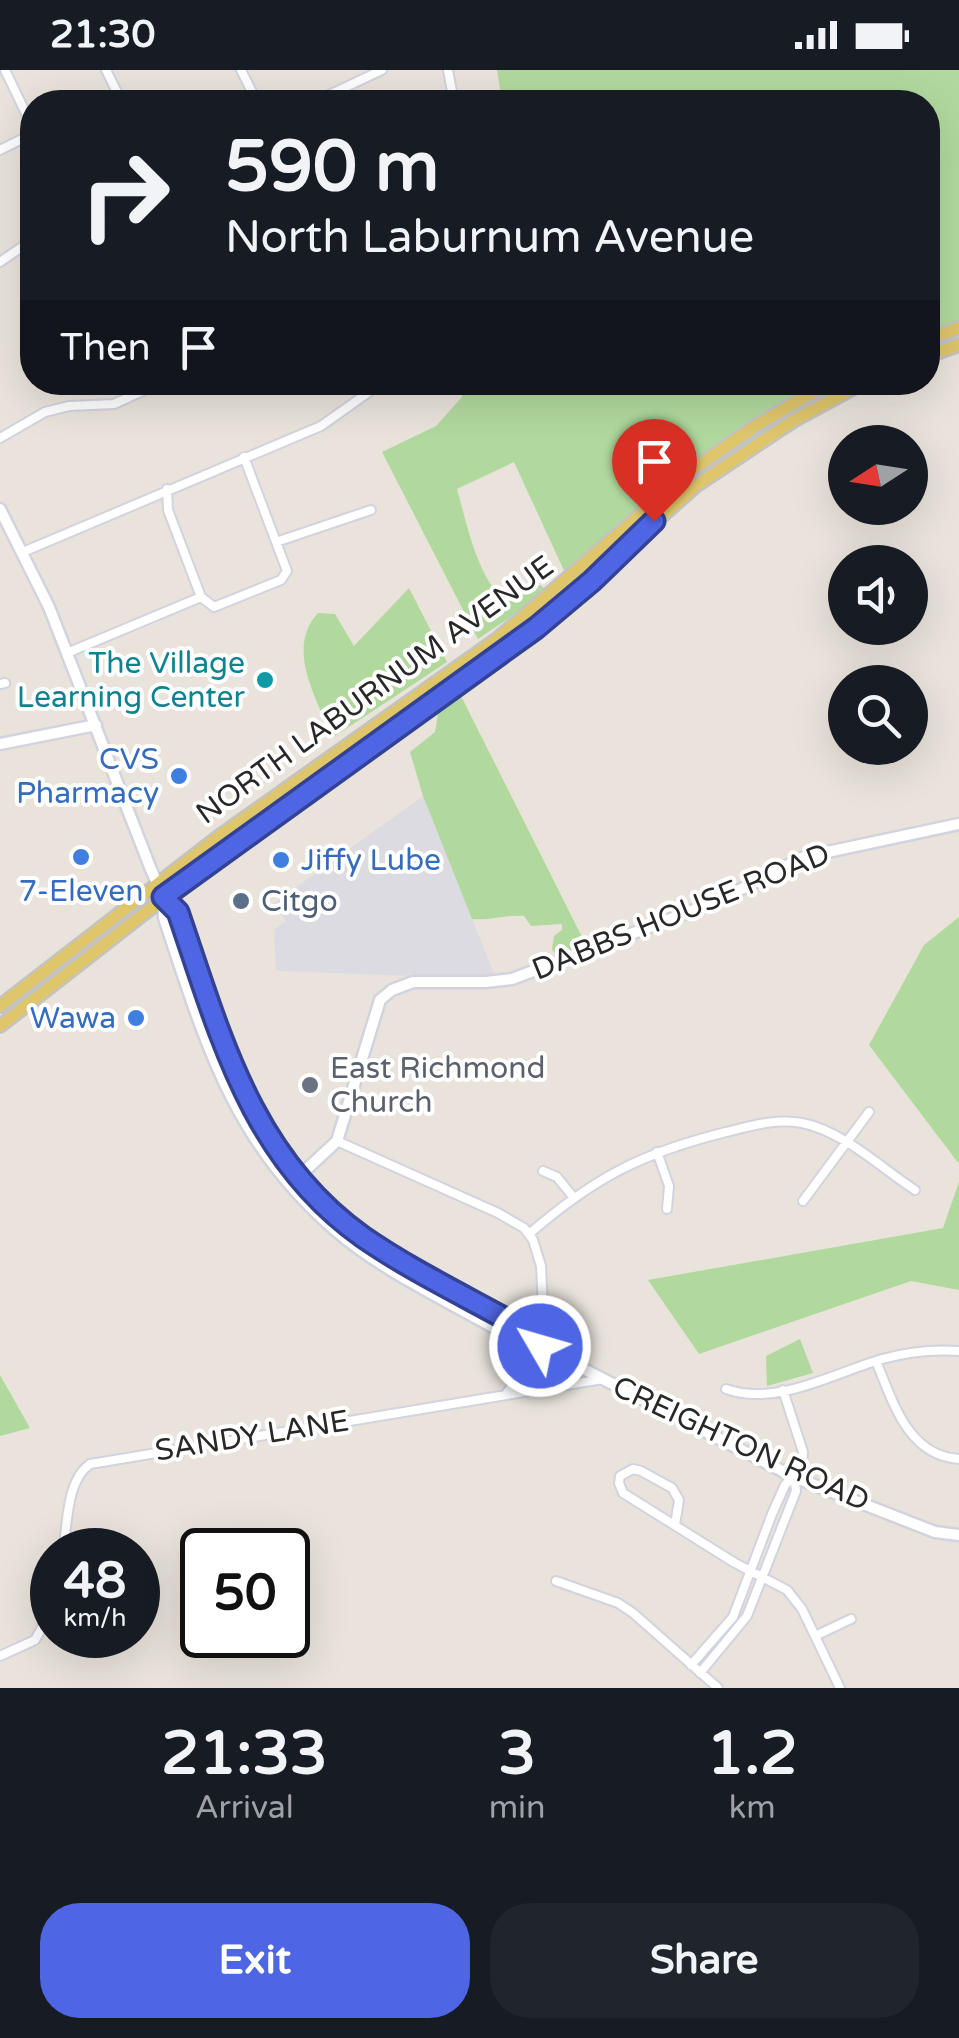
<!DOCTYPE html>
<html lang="en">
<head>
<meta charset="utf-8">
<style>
	:root { --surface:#171b24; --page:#20242c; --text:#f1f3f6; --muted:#9ea1a6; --accent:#4e66e3 }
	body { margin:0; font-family:"Varela Round",sans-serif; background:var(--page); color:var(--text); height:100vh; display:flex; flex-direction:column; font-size:38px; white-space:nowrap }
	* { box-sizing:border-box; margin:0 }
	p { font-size:32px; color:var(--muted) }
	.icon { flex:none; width:55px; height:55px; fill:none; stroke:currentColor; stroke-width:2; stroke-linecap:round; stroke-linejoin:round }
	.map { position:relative; height:1618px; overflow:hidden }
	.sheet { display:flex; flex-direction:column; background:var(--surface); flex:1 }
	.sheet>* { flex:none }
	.guide { position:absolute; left:20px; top:20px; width:920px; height:305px; border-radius:40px; box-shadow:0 10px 40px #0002; background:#171b24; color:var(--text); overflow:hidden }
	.needle { width:65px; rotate:258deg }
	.controls { position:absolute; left:828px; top:355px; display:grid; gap:20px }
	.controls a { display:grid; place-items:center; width:100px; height:100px; border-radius:50%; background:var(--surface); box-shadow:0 10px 40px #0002; font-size:50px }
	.speed { position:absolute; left:30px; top:1458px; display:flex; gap:20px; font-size:50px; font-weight:700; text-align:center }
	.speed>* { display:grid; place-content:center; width:130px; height:130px; border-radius:50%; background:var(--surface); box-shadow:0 10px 40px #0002; line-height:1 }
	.speed small { font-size:25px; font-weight:400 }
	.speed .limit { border:5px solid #111; border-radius:15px; background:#fff; color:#111 }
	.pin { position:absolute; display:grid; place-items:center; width:85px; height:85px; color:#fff; margin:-102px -42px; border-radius:50% 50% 50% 0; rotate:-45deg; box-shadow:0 0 10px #0007 }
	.pin .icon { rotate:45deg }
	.me { position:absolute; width:110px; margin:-55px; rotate:308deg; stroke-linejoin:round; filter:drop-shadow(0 0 8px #0008) }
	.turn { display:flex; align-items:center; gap:35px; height:210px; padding:0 40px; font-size:45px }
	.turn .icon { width:130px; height:130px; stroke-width:2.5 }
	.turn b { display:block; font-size:70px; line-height:85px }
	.then { display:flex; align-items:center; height:95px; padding:0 40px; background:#0003; gap:20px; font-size:38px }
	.eta { display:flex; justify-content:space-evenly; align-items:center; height:170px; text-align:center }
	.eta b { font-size:60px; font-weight:700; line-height:70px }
	.primary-button { display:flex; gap:20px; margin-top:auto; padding:20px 40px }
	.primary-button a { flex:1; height:115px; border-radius:40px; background:var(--accent); color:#fff; font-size:40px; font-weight:700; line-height:115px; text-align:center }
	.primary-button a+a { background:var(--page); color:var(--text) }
	.status { display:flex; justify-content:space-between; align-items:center; height:70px; padding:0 50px; background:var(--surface); direction:ltr }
	.status svg { height:28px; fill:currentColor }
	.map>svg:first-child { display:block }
	.industrial { fill:#dddbe2 }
	.green { fill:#b1d99e }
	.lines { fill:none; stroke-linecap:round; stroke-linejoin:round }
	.street-casing { stroke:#d1d3df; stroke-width:12 }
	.secondary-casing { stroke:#d1d3df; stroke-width:15 }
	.primary-casing { stroke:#c3c3c3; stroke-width:16 }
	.street { stroke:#fff; stroke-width:8 }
	.secondary { stroke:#fff; stroke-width:10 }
	.primary { stroke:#dfc66b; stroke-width:11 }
	.route-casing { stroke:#334294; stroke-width:25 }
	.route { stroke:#4e66e3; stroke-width:18 }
	.culture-dot { fill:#0f9aa8; stroke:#fff; stroke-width:4 }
	.shop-dot { fill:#3f7fe0; stroke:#fff; stroke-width:4 }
	.service-dot { fill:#5c6f8a; stroke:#fff; stroke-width:4 }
	.worship-dot { fill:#6b7280; stroke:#fff; stroke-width:4 }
	.labels { text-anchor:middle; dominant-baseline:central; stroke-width:8; stroke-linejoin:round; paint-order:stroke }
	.culture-label { font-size:30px; fill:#0d838f; stroke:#fff; text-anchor:end }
	.street-label { font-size:30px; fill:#282828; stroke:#fff }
	.shop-label { font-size:30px; fill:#366cbe; stroke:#fff; text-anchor:end }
	.service-label { font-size:30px; fill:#4e5e75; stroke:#fff; text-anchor:start }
	.worship-label { font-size:30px; fill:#5b616d; stroke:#fff; text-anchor:start }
</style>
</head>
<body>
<div class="status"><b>21:30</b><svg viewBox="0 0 49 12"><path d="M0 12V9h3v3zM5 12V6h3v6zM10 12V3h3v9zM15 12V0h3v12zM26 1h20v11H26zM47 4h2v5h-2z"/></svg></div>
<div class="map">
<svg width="959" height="1618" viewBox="0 0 959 1618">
	<rect width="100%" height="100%" fill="#e9e3db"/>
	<path class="industrial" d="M 423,726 L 496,909 L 276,901 L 274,860 L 286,851 L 273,834 Z"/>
	<path class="green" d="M 497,0 L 959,0 L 959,254 L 928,264 L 928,32 L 502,32 Z
		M 459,313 L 818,313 C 723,359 643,434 566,505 L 514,392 L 457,419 C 468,458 476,503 506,534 L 530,517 L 540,515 L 544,518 L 544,524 L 478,569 L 382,382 L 436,356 L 462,327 Z
		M 838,313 L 858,313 L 767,363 L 570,521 L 568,519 C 577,503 597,488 611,475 C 681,412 754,356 838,313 Z
		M 409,518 L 447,592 L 332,668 C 317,628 285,579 318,543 L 335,544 L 354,576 Z
		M 459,622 L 586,875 L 557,887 L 552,879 L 554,866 L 562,860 L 562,854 L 531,856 L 524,846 C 507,844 490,851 472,849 L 423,726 L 410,682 L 435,662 L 439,638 Z
		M 959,847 L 959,1094 L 869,975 L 924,875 Z
		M 959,1112 L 959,1220 L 911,1211 L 699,1284 L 648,1210 L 943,1158 Z
		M 800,1269 L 813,1303 L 767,1316 L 766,1286 Z
		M 0,1305 L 30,1358 L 0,1366 Z"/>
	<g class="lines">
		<defs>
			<path id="street" d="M 5,0 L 32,56
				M 106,0 L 122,32
				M 241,0 L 257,32
				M 448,0 L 454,32
				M 99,32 L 117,24
				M 314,32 L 382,0
				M 0,80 L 32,64
				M 0,192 L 32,170
				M 0,368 L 45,342 L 69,336 L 114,334 L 162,312
				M 167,419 L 168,440 L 201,527
				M 276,472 L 371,440
				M 23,482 L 321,356 L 383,312
				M 67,583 L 201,527 L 214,537 L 281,510 L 287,501 L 244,387
				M 0,614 L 5,613
				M 337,1071 L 498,1143 L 524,1158 L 533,1170 L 541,1196 L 543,1238 L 540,1277 L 506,1324
				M 657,1082 L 669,1116 L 667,1139
				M 543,1101 L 557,1107 L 574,1128
				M 803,1131 L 869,1042
				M 529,1164 C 595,1107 642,1083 726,1062 C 751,1056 776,1048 802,1053 C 843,1061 881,1098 915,1120
				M 876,1291 C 893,1332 908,1386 959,1389
				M 726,1319 C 776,1337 834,1303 882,1289 C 907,1282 933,1279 959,1281
				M 675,1455 L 679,1430 L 672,1418 L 641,1401 L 633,1399 L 620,1406 L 619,1413 L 623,1423 L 735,1493 L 787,1520 L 802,1539 L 840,1618
				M 63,1480 C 68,1453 66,1411 90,1394 L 603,1309
				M 556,1511 L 618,1533 L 633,1543 L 718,1618
				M 815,1566 L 851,1549
				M 0,1586 L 35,1570 L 52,1540
				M 691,1595 L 733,1547 L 772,1444 L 785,1415 L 802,1396 L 803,1382 L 783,1320
				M 700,1603 L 747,1546 L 796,1421 L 794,1407"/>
			<path id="secondary" d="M 0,439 L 49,537 L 150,797 L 163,827 L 178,842 C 219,964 251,1088 363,1167 C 412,1201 469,1228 522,1258 L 527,1270
				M 0,674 L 96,655
				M 163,827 L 164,848 C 205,971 232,1071 335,1160 C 383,1202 456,1235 512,1268 L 527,1270 L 794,1407 L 935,1462 L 959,1465
				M 294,1111 L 337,1071 L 380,930 L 392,920 L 413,912 L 486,912 L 512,909 L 718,831 L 804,787 L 959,754"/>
			<path id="primary" d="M 928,269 L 959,258
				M 928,286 L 959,275
				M 0,936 L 218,767 L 497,569 L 692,400 L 754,357 L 830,312
				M 0,956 L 232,775 L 536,558 L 697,415 L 793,351 L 865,312"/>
		</defs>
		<use href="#street" class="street-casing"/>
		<use href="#secondary" class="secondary-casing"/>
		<use href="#primary" class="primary-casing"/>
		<use href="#street" class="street"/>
		<use href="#secondary" class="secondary"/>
		<use href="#primary" class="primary"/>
	</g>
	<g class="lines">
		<defs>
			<path id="route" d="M 540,1276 L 527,1270 L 522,1258 C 469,1228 412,1201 363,1167 C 251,1088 220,964 178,842 L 163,827 L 536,558 L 592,511 L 654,451"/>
		</defs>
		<use href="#route" class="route-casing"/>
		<use href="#route" class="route"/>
	</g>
	<circle class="culture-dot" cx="265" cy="610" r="10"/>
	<g class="shop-dot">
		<circle cx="179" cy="706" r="10"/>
		<circle cx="81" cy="787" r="10"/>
		<circle cx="281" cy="790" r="10"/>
		<circle cx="136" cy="948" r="10"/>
	</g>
	<circle class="service-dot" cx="241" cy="831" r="10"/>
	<circle class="worship-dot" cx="310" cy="1015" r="10"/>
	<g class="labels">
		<g class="culture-label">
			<text x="245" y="593">The Village<tspan x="245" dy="34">Learning Center</tspan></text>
		</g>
		<g class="street-label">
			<text transform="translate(375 620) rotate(-36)">NORTH LABURNUM AVENUE</text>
			<text transform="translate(681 842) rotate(-22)">DABBS HOUSE ROAD</text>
			<text transform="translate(252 1366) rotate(-9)">SANDY LANE</text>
			<text transform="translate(741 1374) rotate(25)">CREIGHTON ROAD</text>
		</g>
		<g class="shop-label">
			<text x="159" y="689">CVS<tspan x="159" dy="34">Pharmacy</tspan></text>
			<text x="301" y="790" text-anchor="start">Jiffy Lube</text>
			<text x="81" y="821" text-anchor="middle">7-Eleven</text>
			<text x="116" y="948">Wawa</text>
		</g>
		<g class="service-label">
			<text x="261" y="831">Citgo</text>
		</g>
		<g class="worship-label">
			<text x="330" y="998">East Richmond<tspan x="330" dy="34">Church</tspan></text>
		</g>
	</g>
</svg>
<div class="controls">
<a><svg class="needle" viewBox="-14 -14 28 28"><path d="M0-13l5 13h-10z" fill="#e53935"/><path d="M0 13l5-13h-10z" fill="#9ea1a6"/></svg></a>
<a><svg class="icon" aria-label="sound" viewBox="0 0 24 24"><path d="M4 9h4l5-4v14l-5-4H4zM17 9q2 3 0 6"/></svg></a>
<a><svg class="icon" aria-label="search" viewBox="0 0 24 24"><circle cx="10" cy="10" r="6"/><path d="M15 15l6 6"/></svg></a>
</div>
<div class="speed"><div>48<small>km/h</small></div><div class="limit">50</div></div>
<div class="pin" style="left:654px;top:451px;background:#d93025"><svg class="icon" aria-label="arrive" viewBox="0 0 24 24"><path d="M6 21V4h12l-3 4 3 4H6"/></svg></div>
<svg class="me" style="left:540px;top:1276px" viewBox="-20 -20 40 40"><circle r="17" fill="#4e66e3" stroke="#fff" stroke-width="3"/><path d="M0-11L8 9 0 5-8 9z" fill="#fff"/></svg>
<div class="guide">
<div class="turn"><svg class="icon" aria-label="right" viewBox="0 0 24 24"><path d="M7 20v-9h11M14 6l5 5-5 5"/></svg><div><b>590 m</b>North Laburnum Avenue</div></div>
<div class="then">Then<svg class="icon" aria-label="arrive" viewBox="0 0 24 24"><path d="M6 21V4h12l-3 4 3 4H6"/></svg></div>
</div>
</div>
<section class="sheet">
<div class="eta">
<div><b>21:33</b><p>Arrival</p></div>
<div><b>3</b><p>min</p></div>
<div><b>1.2</b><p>km</p></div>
</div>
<div class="primary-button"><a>Exit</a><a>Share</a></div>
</section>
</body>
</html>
